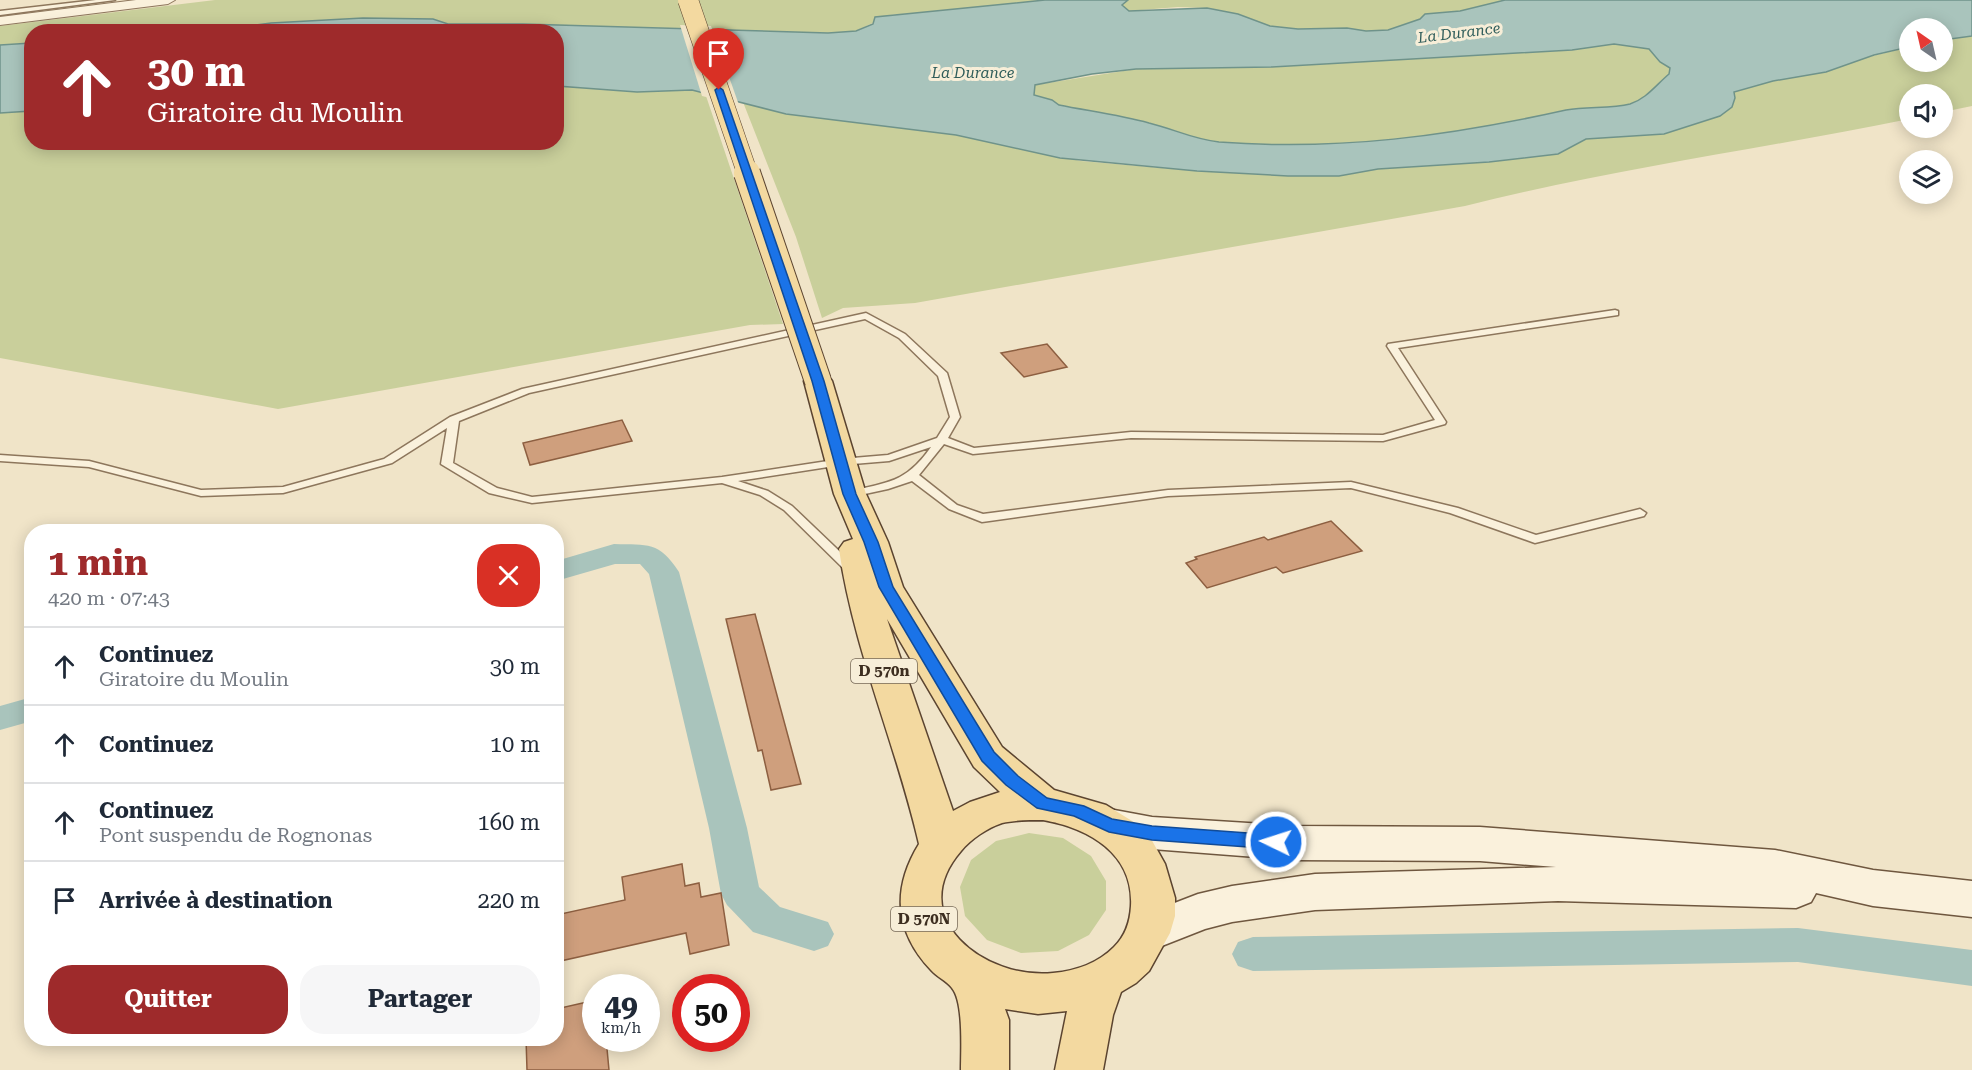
<!DOCTYPE html>
<html lang="fr">
<head>
<meta charset="utf-8">
<style>
	:root { --surface:#fff; --page:#f6f6f7; --text:#1f2937; --muted:#747a83; --line:#e0e1e3; --accent:#9e2a2b }
	body { margin:0; font-family:"Roboto Serif",serif; background:var(--page); color:var(--text); height:100vh; display:flex; flex-direction:column; font-size:22px; white-space:nowrap }
	* { box-sizing:border-box; margin:0 }
	p { font-size:20px; color:var(--muted) }
	.icon { flex:none; width:33px; height:33px; fill:none; stroke:currentColor; stroke-width:2; stroke-linecap:round; stroke-linejoin:round }
	.map { position:relative; flex:1; overflow:hidden }
	.drawer { position:absolute; left:24px; top:524px; width:540px; height:522px; display:flex; flex-direction:column; background:var(--surface); border-radius:24px; box-shadow:0 3px 15px #0003 }
	.drawer>* { flex:none }
	.hud { position:absolute; left:24px; top:24px; width:540px; height:126px; border-radius:24px; box-shadow:0 3px 15px #0003; background:#9e2a2b; color:#fff; overflow:hidden }
	.needle { width:39px; rotate:326deg }
	.controls { position:absolute; left:1899px; top:18px; display:grid; gap:12px }
	.controls a { display:grid; place-items:center; width:54px; height:54px; border-radius:50%; background:var(--surface); box-shadow:0 3px 15px #0003; font-size:30px }
	.speed { position:absolute; left:582px; top:974px; display:flex; gap:12px; font-size:30px; font-weight:700; text-align:center }
	.speed>* { display:grid; place-content:center; width:78px; height:78px; border-radius:50%; background:var(--surface); box-shadow:0 3px 15px #0003; line-height:1 }
	.speed small { font-size:15px; font-weight:400 }
	.speed .limit { border:9px solid #d22; background:#fff; color:#111 }
	.pin { position:absolute; display:grid; place-items:center; width:51px; height:51px; color:#fff; margin:-62px -26px; border-radius:50% 50% 50% 0; rotate:-45deg; box-shadow:0 0 6px #0007 }
	.pin .icon { rotate:45deg }
	.me { position:absolute; width:66px; margin:-33px; rotate:274deg; stroke-linejoin:round; filter:drop-shadow(0 0 4px #0008) }
	.turn { display:flex; align-items:center; gap:21px; height:126px; padding:0 24px; font-size:27px }
	.turn .icon { width:78px; height:78px; stroke-width:2.5 }
	.turn b { display:block; font-size:42px; line-height:51px }
	.round { display:grid; place-items:center; flex:none; width:63px; height:63px; border-radius:24px; background:var(--page) }
	.headline { display:flex; align-items:center; justify-content:space-between; height:102px; padding:0 24px }
	h1 { font-size:36px; font-weight:700; line-height:45px; color:var(--accent) }
	.button { display:flex; gap:12px; margin-top:auto; padding:12px 24px }
	.button a { flex:1; height:69px; border-radius:24px; background:var(--accent); color:#fff; font-size:24px; font-weight:700; line-height:69px; text-align:center }
	.button a+a { background:var(--page); color:var(--text) }
	ul { padding:0; list-style:none }
	li { display:flex; align-items:center; gap:18px; height:78px; padding:0 24px; border-top:2px solid var(--line) }
	li div { flex:1 }
	li b { display:block; font-size:22px }
	li em { font-style:normal }
	.map>svg:first-child { display:block }
	.green { fill:#c9cf9b }
	.water { fill:#a9c4bc; stroke:#6f938a; stroke-width:1.5; fill-rule:evenodd }
	.pier { fill:#f0e4c8 }
	.lines { fill:none; stroke-linecap:round; stroke-linejoin:round }
	.canal { fill:#a9c4bc; fill-rule:evenodd }
	.building { fill:#cf9f7d; stroke:#8d5f41; stroke-width:1.5 }
	.service-casing { stroke:#8d765c; stroke-width:3 }
	.minor-casing { stroke:#8d765c; stroke-width:2 }
	.secondary-casing { stroke:#6f573f; stroke-width:3 }
	.primary-casing { stroke:#5b4430; stroke-width:3 }
	.service { fill:#faf1dc; fill-rule:evenodd }
	.minor { fill:#faf1dc; fill-rule:evenodd }
	.secondary { fill:#faf1dc; fill-rule:evenodd }
	.primary { fill:#f3d9a0; fill-rule:evenodd }
	.primary-bridge-far1-casing { stroke:#5b4430; stroke-width:21; stroke-linecap:butt }
	.primary-bridge-casing { stroke:#5b4430; stroke-width:28; stroke-linecap:butt }
	.primary-bridge-far1 { stroke:#f3d9a0; stroke-width:20 }
	.primary-bridge { stroke:#f3d9a0; stroke-width:26 }
	.route { fill:#1a73e8; stroke:#114b97; stroke-width:1.5 }
	.labels { text-anchor:middle; dominant-baseline:central; stroke-width:6; stroke-linejoin:round; paint-order:stroke }
	.far-water-label { font-size:15px; font-style:italic; fill:#2f5d5a; stroke:#f7eed8 }
	.shield { fill:#f7eed8; stroke:#756857; stroke-width:1.5 }
	.shield-label { font-size:15px; font-weight:bold; fill:#3d2e20 }
</style>
</head>
<body>
<div class="map">
<svg width="1972" height="1070" viewBox="0 0 1972 1070">
	<rect width="100%" height="100%" fill="#f0e4c8"/>
	<path class="green" d="M 215,0 L 1044,0 L 960,10 L 889,15 L 856,31 L 828,33 L 523,24 L 448,24 L 433,19 L 370,19 L 200,32 L 32,32 L 31,43 L 0,45 L 0,26 Z
		M 1128,0 L 1505,0 L 1460,11 L 1425,14 L 1420,19 L 1388,30 L 1366,31 L 1347,28 L 1298,29 L 1270,26 L 1238,14 L 1207,8 L 1178,7 L 1129,11 L 1121,6 Z
		M 1972,36 L 1972,106 L 1943,112 L 1942,94 L 1910,94 L 1909,119 C 1762,149 1612,169 1465,206 L 915,303 L 843,308 L 822,318 L 796,237 L 743,102 L 786,114 L 956,135 L 1081,161 L 1197,171 L 1288,176 L 1339,176 L 1378,169 L 1489,162 L 1558,154 L 1586,139 L 1664,134 L 1720,116 L 1734,92 L 1750,86 L 1909,47 L 1910,62 L 1942,62 L 1943,40 Z
		M 1614,44 L 1649,49 L 1660,62 L 1670,68 L 1669,74 C 1656,85 1646,99 1630,104 C 1610,109 1587,106 1566,110 C 1449,136 1339,151 1219,142 C 1193,140 1173,129 1149,123 C 1120,115 1089,111 1059,105 L 1052,100 L 1034,95 L 1035,85 L 1136,69 L 1272,67 L 1572,50 Z
		M 557,86 L 637,92 L 692,90 L 705,93 L 783,324 L 750,325 L 278,409 L 0,358 L 0,113 L 31,111 L 32,142 L 556,142 Z
		M 1029,833 L 1063,838 L 1091,856 L 1106,881 L 1106,910 L 1089,935 L 1058,951 L 1021,953 L 987,940 L 965,916 L 960,887 L 971,860 L 996,841 Z"/>
	<path class="water" d="M 1045,0 L 1128,0 L 1122,5 L 1129,11 L 1207,8 L 1238,14 L 1270,26 L 1298,29 L 1347,28 L 1366,31 L 1388,30 L 1420,19 L 1425,14 L 1460,11 L 1505,0 L 1972,0 L 1972,36 L 1943,40 L 1942,28 L 1910,28 L 1909,47 L 1874,55 L 1826,72 L 1773,81 L 1734,92 L 1735,98 L 1732,107 L 1720,116 L 1664,134 L 1586,139 L 1558,154 L 1489,162 L 1378,169 L 1339,176 L 1288,176 L 1197,171 L 1060,158 L 956,135 L 786,114 L 692,90 L 637,92 L 557,86 L 556,32 L 200,32 L 271,23 L 363,18 L 433,19 L 448,24 L 523,24 L 828,33 L 856,31 L 873,24 L 875,17 ZM 1614,44 L 1649,49 L 1660,62 L 1670,68 L 1669,74 C 1656,85 1646,99 1630,104 C 1610,109 1587,106 1566,110 C 1449,136 1339,151 1219,142 C 1192,139 1174,129 1149,123 C 1120,115 1089,111 1059,105 L 1052,100 L 1034,95 L 1035,85 L 1092,74 L 1136,69 L 1272,67 L 1572,50 Z
		M 31,43 L 31,111 L 0,113 L 0,45 Z"/>
	<path class="pier" d="M 680,25 L 711,26 L 739,105 L 702,96 Z"/>
	<g class="lines">
		<path class="canal" d="M 614,544 C 648,545 659,541 679,572 L 747,828 L 759,887 L 780,907 L 828,922 L 834,934 L 828,946 L 814,951 L 753,932 L 727,905 L 721,894 L 709,828 L 649,574 L 640,564 L 615,564 L 556,581 L 556,561 Z
			M 32,697 L 32,721 L 0,730 L 0,706 Z
			M 1798,928 L 1972,950 L 1972,986 L 1798,962 L 1253,971 L 1238,966 L 1232,954 L 1238,942 L 1253,937 Z"/>
	</g>
	<path class="building" d="M 1047,344 L 1067,367 L 1024,377 L 1001,353 Z
		M 622,420 L 632,441 L 530,465 L 523,443 Z
		M 1331,521 L 1362,551 L 1283,573 L 1276,567 L 1207,588 L 1186,563 L 1197,559 L 1195,557 L 1264,537 L 1268,540 Z
		M 755,614 L 801,784 L 771,790 L 762,750 L 758,751 L 726,619 Z
		M 682,864 L 685,886 L 699,883 L 701,897 L 721,893 L 729,945 L 690,954 L 686,933 L 556,962 L 556,915 L 625,900 L 622,877 Z
		M 596,1000 L 596,1038 L 606,1038 L 609,1070 L 527,1070 L 526,1038 L 556,1038 L 556,1009 Z"/>
	<g class="lines">
		<defs>
			<path id="service" d="M 96,0 L 115,0 L 0,15 L 0,11 Z
				M 1615,310 L 1618,311 L 1618,315 L 1398,348 L 1446,422 L 1445,424 L 1383,441 L 1131,438 L 973,454 L 944,444 L 919,475 L 957,505 L 983,514 L 1168,490 L 1351,482 L 1458,508 L 1536,535 L 1640,509 L 1646,513 L 1644,516 L 1535,543 L 1450,513 L 1351,488 L 1168,496 L 982,522 L 949,509 L 912,481 L 888,489 L 851,497 L 845,494 L 847,492 C 887,482 905,484 931,447 L 889,461 L 841,465 L 738,481 L 768,491 L 792,506 L 856,567 L 858,570 L 856,573 L 848,573 L 784,510 L 760,495 L 722,483 L 532,503 L 489,493 L 441,464 L 447,428 L 392,463 L 283,493 L 201,496 L 89,467 L 0,461 L 0,455 L 89,461 L 201,490 L 283,487 L 384,459 L 450,417 L 522,389 L 866,313 L 905,334 L 947,373 L 960,417 L 948,438 L 974,448 L 1131,432 L 1383,435 L 1435,420 L 1387,346 L 1388,344 ZM 865,319 L 899,338 L 938,376 L 950,417 L 937,438 L 888,455 L 841,459 L 722,477 L 532,497 L 497,488 L 453,463 L 459,421 L 529,393 Z"/>
			<path id="minor" d="M 136,0 L 175,0 L 168,4 L 0,25 L 0,17 Z"/>
			<path id="secondary" d="M 1109,809 L 1152,817 L 1295,826 L 1480,827 L 1775,850 L 1873,870 L 1972,881 L 1972,917 L 1873,906 L 1816,893 L 1811,902 L 1796,908 L 1558,901 L 1315,910 L 1232,922 L 1205,929 L 1149,951 L 1133,945 L 1127,932 L 1133,919 L 1198,894 L 1232,886 L 1315,874 L 1556,867 L 1480,861 L 1295,860 L 1152,849 L 1094,836 L 1088,825 L 1094,814 Z"/>
			<path id="primary" d="M 818,372 L 828,375 L 832,381 L 866,494 L 888,542 L 903,587 L 1002,747 L 1054,790 L 1106,805 L 1137,824 L 1150,837 L 1165,864 L 1175,898 L 1175,916 L 1170,933 L 1149,971 L 1136,983 L 1121,992 L 1113,1015 L 1103,1070 L 1055,1070 L 1067,1011 L 1038,1014 L 1005,1009 L 1009,1020 L 1009,1070 L 961,1070 C 961,1051 964,1002 952,988 C 947,981 937,977 931,970 C 894,931 892,888 919,844 C 896,744 854,651 839,549 L 844,542 L 853,539 L 834,494 L 804,381 L 808,375 ZM 887,619 L 974,767 L 1000,792 L 970,802 L 953,811 ZM 1043,820 C 1088,828 1134,853 1131,906 C 1130,922 1126,935 1114,947 C 1098,963 1076,971 1053,973 C 985,980 903,918 961,851 C 971,839 987,828 1002,823 C 1015,820 1030,820 1043,820 Z"/>
		</defs>
		<use href="#service" class="service-casing"/>
		<use href="#minor" class="minor-casing"/>
		<use href="#secondary" class="secondary-casing"/>
		<use href="#primary" class="primary-casing"/>
		<use href="#service" class="service"/>
		<use href="#minor" class="minor"/>
		<use href="#secondary" class="secondary"/>
		<use href="#primary" class="primary"/>
		<defs>
			<path id="primary-bridge-far1" d="M 688,0 L 748,175"/>
			<path id="primary-bridge" d="M 747,173 L 818,381"/>
		</defs>
		<use href="#primary-bridge-far1" class="primary-bridge-far1-casing"/>
		<use href="#primary-bridge" class="primary-bridge-casing"/>
		<use href="#primary-bridge-far1" class="primary-bridge-far1"/>
		<use href="#primary-bridge" class="primary-bridge"/>
	</g>
	<path class="route" d="M 719,87 L 723,90 L 824,381 L 856,494 L 878,542 L 893,587 L 994,752 L 1018,776 L 1047,798 L 1084,806 L 1112,819 L 1152,826 L 1276,835 L 1282,837 L 1284,842 L 1282,847 L 1276,849 L 1152,840 L 1109,832 L 1074,816 L 1037,808 L 1006,785 L 982,761 L 879,587 L 864,542 L 843,494 L 812,381 L 715,90 Z"/>
	<g class="labels">
		<g class="far-water-label">
			<text transform="translate(1459 33) rotate(-7)">La Durance</text>
			<text x="973" y="73">La Durance</text>
		</g>
		<g class="shield">
			<rect x="851" y="659" width="66" height="24" rx="4.5"/>
			<rect x="891" y="907" width="66" height="24" rx="4.5"/>
		</g>
		<g class="shield-label">
			<text x="884" y="671">D 570n</text>
			<text x="924" y="919">D 570N</text>
		</g>
	</g>
</svg>
<div class="controls">
<a><svg class="needle" viewBox="-14 -14 28 28"><path d="M0-13l5 13h-10z" fill="#e53935"/><path d="M0 13l5-13h-10z" fill="#747a83"/></svg></a>
<a><svg class="icon" aria-label="sound" viewBox="0 0 24 24"><path d="M4 9h4l5-4v14l-5-4H4zM17 9q2 3 0 6"/></svg></a>
<a><svg class="icon" aria-label="layers" viewBox="0 0 24 24"><path d="M12 4l9 5-9 5-9-5zM3 14l9 5 9-5"/></svg></a>
</div>
<div class="speed"><div>49<small>km/h</small></div><div class="limit">50</div></div>
<div class="pin" style="left:719px;top:90px;background:#d93025"><svg class="icon" aria-label="arrive" viewBox="0 0 24 24"><path d="M6 21V4h12l-3 4 3 4H6"/></svg></div>
<svg class="me" style="left:1276px;top:842px" viewBox="-20 -20 40 40"><circle r="17" fill="#1a73e8" stroke="#fff" stroke-width="3"/><path d="M0-11L8 9 0 5-8 9z" fill="#fff"/></svg>
<div class="hud">
<div class="turn"><svg class="icon" aria-label="ahead" viewBox="0 0 24 24"><path d="M12 20V5M6 11l6-6 6 6"/></svg><div><b>30 m</b>Giratoire du Moulin</div></div>
</div>
<section class="drawer">
<div class="headline"><div><h1>1 min</h1><p>420 m · 07:43</p></div><a class="round" style="background:#d93025;color:#fff"><svg class="icon" aria-label="close" viewBox="0 0 24 24"><path d="M6 6l12 12M18 6L6 18"/></svg></a></div>
<ul>
<li><svg class="icon" aria-label="ahead" viewBox="0 0 24 24"><path d="M12 20V5M6 11l6-6 6 6"/></svg><div><b>Continuez</b><p>Giratoire du Moulin</p></div><em>30 m</em></li>
<li><svg class="icon" aria-label="ahead" viewBox="0 0 24 24"><path d="M12 20V5M6 11l6-6 6 6"/></svg><div><b>Continuez</b></div><em>10 m</em></li>
<li><svg class="icon" aria-label="ahead" viewBox="0 0 24 24"><path d="M12 20V5M6 11l6-6 6 6"/></svg><div><b>Continuez</b><p>Pont suspendu de Rognonas</p></div><em>160 m</em></li>
<li><svg class="icon" aria-label="arrive" viewBox="0 0 24 24"><path d="M6 21V4h12l-3 4 3 4H6"/></svg><div><b>Arrivée à destination</b></div><em>220 m</em></li>
</ul>
<div class="button"><a>Quitter</a><a>Partager</a></div>
</section>
</div>
</body>
</html>
